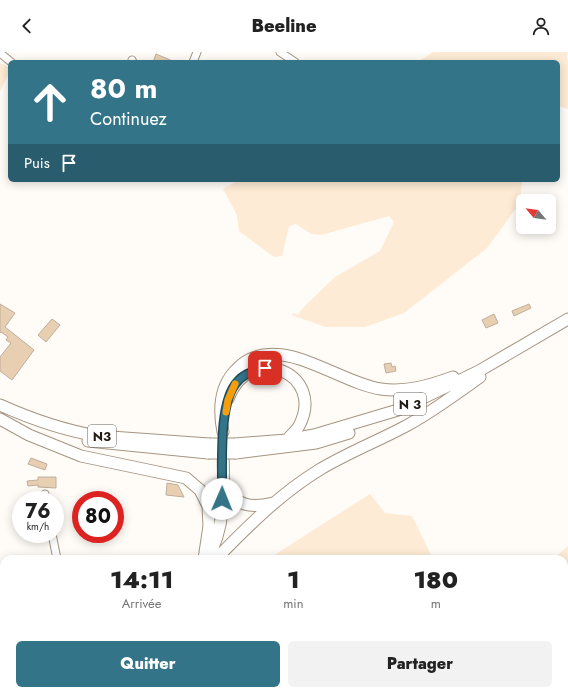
<!DOCTYPE html>
<html lang="fr">
<head>
<meta charset="utf-8">
<style>
	:root { --surface:#fff; --page:#f2f2f2; --text:#222; --muted:#767676; --accent:#347488 }
	body { margin:0; font-family:Jost,sans-serif; background:var(--page); color:var(--text); height:100vh; display:flex; flex-direction:column; font-size:15px; white-space:nowrap }
	* { box-sizing:border-box; margin:0 }
	p { font-size:13px; color:var(--muted) }
	.icon { flex:none; width:22px; height:22px; fill:none; stroke:currentColor; stroke-width:2; stroke-linecap:round; stroke-linejoin:round }
	.map { position:relative; flex:1; overflow:hidden }
	.panel { position:absolute; left:0px; top:503px; width:568px; height:140px; display:flex; flex-direction:column; background:var(--surface); border-radius:12px 12px 0 0; box-shadow:0 2px 10px #0003 }
	.panel>* { flex:none }
	.hud { position:absolute; left:8px; top:8px; width:552px; height:122px; border-radius:6px; box-shadow:0 2px 10px #0003; background:#347488; color:#fff; overflow:hidden }
	.needle { width:26px; rotate:299deg }
	.fabs { position:absolute; left:516px; top:142px; display:grid; gap:8px }
	.fabs a { display:grid; place-items:center; width:40px; height:40px; border-radius:6px; background:var(--surface); box-shadow:0 2px 10px #0003; font-size:20px }
	.speed { position:absolute; left:12px; top:439px; display:flex; gap:8px; font-size:20px; font-weight:700; text-align:center }
	.speed>* { display:grid; place-content:center; width:52px; height:52px; border-radius:50%; background:var(--surface); box-shadow:0 2px 10px #0003; line-height:1 }
	.speed small { font-size:10px; font-weight:400 }
	.speed .limit { border:6px solid #d22; background:#fff; color:#111 }
	.pin { position:absolute; display:grid; place-items:center; width:34px; height:34px; color:#fff; margin:-17px; border-radius:8px; box-shadow:0 2px 6px #0006 }
	.me { position:absolute; width:44px; margin:-22px; rotate:1deg; stroke-linejoin:round; filter:drop-shadow(0 0 3px #0008) }
	.turn { display:flex; align-items:center; gap:14px; height:84px; padding:0 16px; font-size:18px }
	.turn .icon { width:52px; height:52px; stroke-width:2.5 }
	.turn b { display:block; font-size:28px; line-height:34px }
	.then { display:flex; align-items:center; height:38px; padding:0 16px; background:#0003; gap:8px; font-size:15px }
	.eta { display:flex; justify-content:space-evenly; align-items:center; height:68px; text-align:center }
	.eta b { font-size:24px; font-weight:800; line-height:28px }
	.cta { display:flex; gap:8px; margin-top:auto; padding:8px 16px }
	.cta a { flex:1; height:46px; border-radius:6px; background:var(--accent); color:#fff; font-size:16px; font-weight:800; line-height:46px; text-align:center }
	.cta a+a { background:var(--page); color:var(--text) }
	header { display:flex; justify-content:space-between; align-items:center; height:52px; padding:0 16px; background:var(--surface); font-size:18px; font-weight:800 }
	.map>svg:first-child { display:block }
	.green { fill:#fdebd5 }
	.building { fill:#e9cfb2; stroke:#bfae9b }
	.lines { fill:none; stroke-linecap:round; stroke-linejoin:round }
	.minor-casing { stroke:#a59582; stroke-width:9 }
	.highway-casing { stroke:#a59582; stroke-width:13 }
	.minor { stroke:#fff; stroke-width:7 }
	.highway { stroke:#fff; stroke-width:11 }
	.highway-bridge-casing { stroke:#a59582; stroke-width:13; stroke-linecap:butt }
	.highway-bridge { stroke:#fff; stroke-width:11 }
	.route-casing { stroke:#224b58; stroke-width:10 }
	.route { stroke:#347488; stroke-width:7 }
	.slow { stroke:#f59e0b; stroke-width:7 }
	.labels { text-anchor:middle; dominant-baseline:central; stroke-width:3; stroke-linejoin:round; paint-order:stroke }
	.shield { fill:#fff; stroke:#645f5a; stroke-width:1 }
	.shield-label { font-size:13px; font-weight:bold; fill:#211b14 }
</style>
</head>
<body>
<header><svg class="icon" aria-label="back" viewBox="0 0 24 24"><path d="M15 5l-7 7 7 7"/></svg>Beeline<svg class="icon" aria-label="person" viewBox="0 0 24 24"><circle cx="12" cy="8" r="4"/><path d="M4 21q1-7 8-7t8 7"/></svg></header>
<div class="map">
<svg width="568" height="643" viewBox="0 0 568 643">
	<rect width="100%" height="100%" fill="#fffbf7"/>
	<path class="green" d="M 433,0 L 568,0 L 567,6 L 568,8 L 568,57 L 558,54 L 558,10 L 418,10 Z
		M 0,11 L 10,16 L 10,19 L 0,39 Z
		M 239,128 L 522,128 L 520,151 L 487,196 L 404,261 L 365,275 L 326,275 L 291,263 L 294,261 L 298,263 L 303,256 L 335,225 L 380,199 L 394,170 L 389,164 L 321,183 L 311,182 L 296,172 L 289,174 L 282,204 L 274,205 L 239,179 L 237,163 L 223,137 Z
		M 370,442 L 385,461 L 412,464 L 433,507 L 268,507 Z
		M 568,494 L 568,643 L 342,643 L 324,639 L 564,639 L 564,507 L 553,507 Z"/>
	<path class="building" d="M 156,2 L 175,10 L 153,10 Z
		M 0,252 L 15,261 L 5,275 L 34,298 L 12,328 L 0,319 L 0,305 L 11,291 L 6,288 L 8,285 L 1,280 L 0,281 Z
		M 529,252 L 531,256 L 514,264 L 512,259 Z
		M 494,262 L 498,271 L 486,276 L 482,268 Z
		M 52,267 L 60,273 L 46,290 L 38,283 Z
		M 391,311 L 392,315 L 395,314 L 396,319 L 386,321 L 384,312 Z
		M 31,406 L 47,412 L 45,418 L 28,412 Z
		M 38,425 L 56,425 L 56,436 L 38,435 L 38,433 L 28,434 L 27,429 L 38,428 Z
		M 167,431 L 178,433 L 184,445 L 166,443 Z"/>
	<g class="lines">
		<defs>
			<path id="minor" d="M 280,0 L 295,10
				M 0,1 L 11,10
				M 132,8 L 133,10
				M 193,10 L 197,0
				M 45,442 L 46,448
				M 52,482 L 57,507
				M 0,572 L 4,573
				M 0,613 L 3,643"/>
			<path id="highway" d="M 228,347 C 249,289 327,321 299,374 C 296,379 291,383 287,388
				M 0,353 C 31,367 63,378 97,384 L 209,392
				M 0,367 L 29,383 L 81,404 L 186,426 L 200,438 L 208,454 L 209,474 L 204,507
				M 223,380 C 219,360 219,337 234,320 C 273,274 337,331 381,337 C 405,341 431,333 453,325
				M 88,389 L 208,401
				M 235,392 L 287,388 L 314,383 L 398,358 L 479,319 L 568,267
				M 236,401 L 316,391 L 349,381
				M 223,435 C 238,453 249,457 273,451
				M 207,507 C 228,473 223,431 223,392
				M 216,507 C 248,474 280,442 319,418 C 347,401 378,389 406,374 C 432,360 456,342 480,325
				M 0,583 L 4,584"/>
		</defs>
		<use href="#minor" class="minor-casing"/>
		<use href="#highway" class="highway-casing"/>
		<use href="#minor" class="minor"/>
		<use href="#highway" class="highway"/>
		<defs>
			<path id="highway-bridge" d="M 209,392 L 235,392
				M 208,401 L 236,401"/>
		</defs>
		<use href="#highway-bridge" class="highway-bridge-casing"/>
		<use href="#highway-bridge" class="highway-bridge"/>
	</g>
	<g class="lines">
		<defs>
			<path id="route" d="M 222,447 C 223,418 217,350 238,329 C 245,321 255,318 265,316"/>
		</defs>
		<use href="#route" class="route-casing"/>
		<use href="#route" class="route"/>
		<path class="slow" d="M 226,360 L 228,348 L 235,332"/>
	</g>
	<g class="labels">
		<g class="shield">
			<rect x="394" y="341" width="32" height="22" rx="3"/>
			<rect x="88" y="373" width="28" height="22" rx="3"/>
		</g>
		<g class="shield-label">
			<text x="410" y="352">N 3</text>
			<text x="102" y="384">N3</text>
		</g>
	</g>
</svg>
<div class="fabs">
<a><svg class="needle" viewBox="-14 -14 28 28"><path d="M0-13l5 13h-10z" fill="#e53935"/><path d="M0 13l5-13h-10z" fill="#767676"/></svg></a>
</div>
<div class="speed"><div>76<small>km/h</small></div><div class="limit">80</div></div>
<div class="pin" style="left:265px;top:316px;background:#d93025"><svg class="icon" aria-label="arrive" viewBox="0 0 24 24"><path d="M6 21V4h12l-3 4 3 4H6"/></svg></div>
<svg class="me" style="left:222px;top:447px" viewBox="-20 -20 40 40"><circle r="19" fill="#fff"/><path d="M0-13L10 11 0 6-10 11z" fill="#347488"/></svg>
<div class="hud">
<div class="turn"><svg class="icon" aria-label="ahead" viewBox="0 0 24 24"><path d="M12 20V5M6 11l6-6 6 6"/></svg><div><b>80 m</b>Continuez</div></div>
<div class="then">Puis<svg class="icon" aria-label="arrive" viewBox="0 0 24 24"><path d="M6 21V4h12l-3 4 3 4H6"/></svg></div>
</div>
<section class="panel">
<div class="eta">
<div><b>14:11</b><p>Arrivée</p></div>
<div><b>1</b><p>min</p></div>
<div><b>180</b><p>m</p></div>
</div>
<div class="cta"><a>Quitter</a><a>Partager</a></div>
</section>
</div>
</body>
</html>
